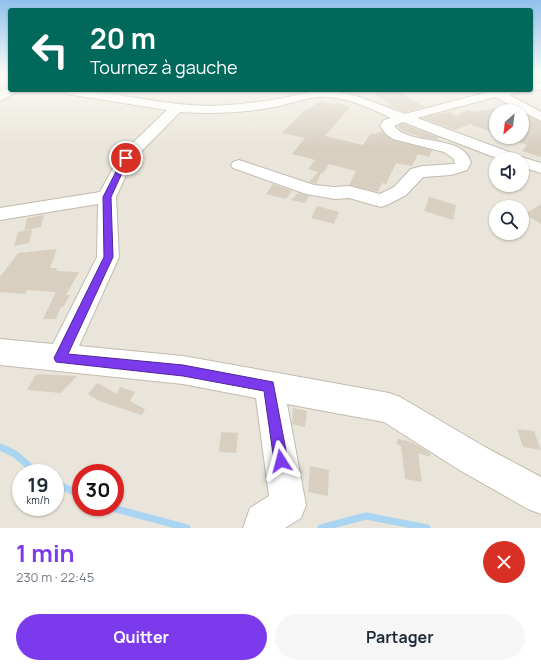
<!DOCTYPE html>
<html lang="fr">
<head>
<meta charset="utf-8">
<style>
	:root { --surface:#fff; --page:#f6f6f7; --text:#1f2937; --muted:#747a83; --accent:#7c3aed }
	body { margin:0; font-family:Manrope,sans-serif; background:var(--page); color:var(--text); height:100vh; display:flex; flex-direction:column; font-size:15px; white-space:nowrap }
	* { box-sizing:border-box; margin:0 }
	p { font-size:13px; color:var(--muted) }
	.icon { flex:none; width:22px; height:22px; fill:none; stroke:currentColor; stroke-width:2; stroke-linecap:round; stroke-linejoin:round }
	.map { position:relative; height:528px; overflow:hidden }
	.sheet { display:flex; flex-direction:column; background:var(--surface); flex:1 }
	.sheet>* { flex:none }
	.top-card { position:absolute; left:8px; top:8px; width:525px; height:84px; border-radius:4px; box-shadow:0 1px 3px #0004; background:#00695c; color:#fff; overflow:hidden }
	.needle { width:26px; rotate:208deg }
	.tools { position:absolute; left:489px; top:104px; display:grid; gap:8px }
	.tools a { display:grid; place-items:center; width:40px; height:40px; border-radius:50%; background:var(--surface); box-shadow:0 1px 3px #0004; font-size:20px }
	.speed { position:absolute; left:12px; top:464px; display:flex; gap:8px; font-size:20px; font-weight:700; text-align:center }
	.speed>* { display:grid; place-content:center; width:52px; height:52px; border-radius:50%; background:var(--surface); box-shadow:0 1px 3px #0004; line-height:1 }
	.speed small { font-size:10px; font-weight:400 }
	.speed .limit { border:6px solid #d22; background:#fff; color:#111 }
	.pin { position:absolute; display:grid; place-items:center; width:34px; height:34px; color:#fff; margin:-17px; border:2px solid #fff; border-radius:50%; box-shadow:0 1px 4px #0007 }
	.me { position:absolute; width:44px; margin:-22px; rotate:351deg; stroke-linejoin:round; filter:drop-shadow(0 0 3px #0008) }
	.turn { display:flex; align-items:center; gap:14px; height:84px; padding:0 16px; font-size:18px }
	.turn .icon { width:52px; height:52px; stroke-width:2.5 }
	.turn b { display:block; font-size:28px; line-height:34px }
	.round { display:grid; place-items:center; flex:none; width:42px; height:42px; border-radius:21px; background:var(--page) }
	.head { display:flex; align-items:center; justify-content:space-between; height:68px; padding:0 16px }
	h1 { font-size:24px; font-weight:700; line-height:30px; color:var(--accent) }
	.cta { display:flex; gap:8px; margin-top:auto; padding:8px 16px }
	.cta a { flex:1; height:46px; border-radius:24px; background:var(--accent); color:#fff; font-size:16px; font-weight:700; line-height:46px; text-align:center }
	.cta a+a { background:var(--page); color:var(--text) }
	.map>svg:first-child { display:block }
	.residential { fill:#eae5da; fill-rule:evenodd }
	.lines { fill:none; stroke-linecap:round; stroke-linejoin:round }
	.stream { stroke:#a9d4f2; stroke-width:7 }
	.building { fill:#d8cfc1 }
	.minor-casing { stroke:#c2bbae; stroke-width:2 }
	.minor { fill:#fff; fill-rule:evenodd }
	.route { fill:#7c3aed; stroke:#51269a }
</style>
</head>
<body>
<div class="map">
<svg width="541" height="528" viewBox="0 0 541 528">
	<rect width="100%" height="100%" fill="#f6f3ec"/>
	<path class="residential" d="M 0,74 L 10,74 L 10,90 L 531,90 L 531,74 L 541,74 L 541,528 L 0,528 ZM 496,111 L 522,111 L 522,137 L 496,137 ZM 496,159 L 522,159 L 522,185 L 496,185 ZM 496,207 L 522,207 L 522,233 L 496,233 ZM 21,473 L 55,473 L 55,507 L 21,507 ZM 81,473 L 115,473 L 115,507 L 81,507 Z"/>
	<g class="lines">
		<path class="stream" d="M 0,447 L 15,454 L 37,473
			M 55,483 L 81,495
			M 109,507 L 187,528
			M 321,528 L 366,516 L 427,528"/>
	</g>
	<path class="building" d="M 372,90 L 397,90 L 425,107 L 405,112 L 386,105 L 390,104 L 376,95 L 379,94 Z
		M 322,101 L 334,105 L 338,103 L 350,107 L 325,136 L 363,145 L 371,133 L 375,134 L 382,131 L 393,140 L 432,150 L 429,157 L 418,154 L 412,166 L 396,163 L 386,184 L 382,183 L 378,192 L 349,185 L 356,171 L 329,164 L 323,173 L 321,173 L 316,184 L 309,182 L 318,172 L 308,169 L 315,160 L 292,154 L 305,138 L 282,133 L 304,111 Z
		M 496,108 L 496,134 L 470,124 L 455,130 L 422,118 L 450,112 L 456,116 L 468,110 L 474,112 Z
		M 522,113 L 541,122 L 541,157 L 522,151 L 527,145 L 505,137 L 522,137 Z
		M 403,124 L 438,137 L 438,138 L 437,140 L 424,138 L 403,131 L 397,126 Z
		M 273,184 L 292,191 L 286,199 L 266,194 Z
		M 298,193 L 309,196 L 305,203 L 291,200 Z
		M 429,197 L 456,205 L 453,220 L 424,211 Z
		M 541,204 L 541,224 L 525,214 Z
		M 317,206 L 339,212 L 334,224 L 311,218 Z
		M 44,215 L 41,227 L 24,231 L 27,218 Z
		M 32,230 L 29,243 L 14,246 L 18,232 Z
		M 57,249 L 50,268 L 57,268 L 56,271 L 79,272 L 66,295 L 70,295 L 63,307 L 61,307 L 56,319 L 43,319 L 56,292 L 27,290 L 25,294 L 0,292 L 0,277 L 18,253 Z
		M 36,374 L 77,376 L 61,393 L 27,390 Z
		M 97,383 L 117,394 L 120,387 L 135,392 L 130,401 L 145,409 L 142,415 L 99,401 L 88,394 Z
		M 293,408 L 307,411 L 305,427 L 292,424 Z
		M 517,429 L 534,431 L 541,450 L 523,447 Z
		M 221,432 L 238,433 L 236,453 L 219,452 Z
		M 398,439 L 412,442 L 430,453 L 430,457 L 418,453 L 422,482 L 405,479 L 401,446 L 396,444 Z
		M 310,466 L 329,470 L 328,496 L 308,492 Z"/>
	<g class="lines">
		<defs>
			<path id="minor" d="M 541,83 L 541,89 L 531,91 L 527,90 L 531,90 L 531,85 Z
				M 10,87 L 10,90 L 19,90 L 17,92 L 0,101 L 0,92 Z
				M 61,90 C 112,90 161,106 212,106 C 234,105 256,103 278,99 C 299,95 313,90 335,90 L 334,91 L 359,97 L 405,114 L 488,92 L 488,90 L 522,90 L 520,92 L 509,95 L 541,112 L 541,121 L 495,97 L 417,118 L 520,156 L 521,157 L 541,163 L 541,173 L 522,167 L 522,159 L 499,159 L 403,122 L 394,126 C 411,147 464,133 471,163 L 467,170 L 451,175 L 423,177 L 406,195 L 387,205 L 381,207 L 349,198 L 335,199 L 306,194 L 233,168 L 231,165 L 233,162 L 239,160 L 314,185 L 335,187 L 349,186 L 380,194 L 394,187 L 411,169 L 423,166 L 455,164 L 454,159 L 444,152 L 393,139 L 387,135 L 380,126 L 384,120 L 391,118 C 370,108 343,95 319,97 C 304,98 289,104 274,107 C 243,113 212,114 180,112 L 133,160 L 116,197 L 119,257 L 79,346 L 183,356 L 389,393 L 400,397 L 485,447 L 541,477 L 541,514 L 528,509 L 461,471 L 384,422 L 287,404 L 306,505 L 301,518 L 285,528 L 243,528 L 250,508 L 269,496 L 256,398 L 183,384 L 0,365 L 0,339 L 53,344 L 97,257 L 98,204 L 0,220 L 0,208 L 100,192 L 120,155 L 167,110 L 67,94 L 63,92 Z"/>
		</defs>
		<use href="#minor" class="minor-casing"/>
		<use href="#minor" class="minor"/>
	</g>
	<linearGradient id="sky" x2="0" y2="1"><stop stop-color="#8fc1ec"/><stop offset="0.5" stop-color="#fbfaf6"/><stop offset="1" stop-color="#fbfaf6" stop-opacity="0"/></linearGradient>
	<rect width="541" height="148" fill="url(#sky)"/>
	<path class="route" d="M 124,156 L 129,158 L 111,197 L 113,257 L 68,354 L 183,365 L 273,382 L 288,461 L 286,466 L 281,468 L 276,466 L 274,461 L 264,391 L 183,376 L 56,362 L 54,358 L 56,354 L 104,257 L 103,197 Z"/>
</svg>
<div class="tools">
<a><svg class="needle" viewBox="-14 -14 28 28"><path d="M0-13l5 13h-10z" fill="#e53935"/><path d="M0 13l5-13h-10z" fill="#747a83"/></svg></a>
<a><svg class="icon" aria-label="sound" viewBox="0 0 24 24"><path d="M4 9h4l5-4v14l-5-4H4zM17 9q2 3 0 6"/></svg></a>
<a><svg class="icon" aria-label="search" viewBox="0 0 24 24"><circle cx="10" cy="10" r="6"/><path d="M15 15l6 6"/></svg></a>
</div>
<div class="speed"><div>19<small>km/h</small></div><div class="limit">30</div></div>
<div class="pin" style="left:126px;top:158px;background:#d93025"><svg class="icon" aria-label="arrive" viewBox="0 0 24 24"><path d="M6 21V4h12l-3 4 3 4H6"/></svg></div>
<svg class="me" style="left:281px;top:461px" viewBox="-20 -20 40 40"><path d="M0-17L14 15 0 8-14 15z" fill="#7c3aed" stroke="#fff" stroke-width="4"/></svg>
<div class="top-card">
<div class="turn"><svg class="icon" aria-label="left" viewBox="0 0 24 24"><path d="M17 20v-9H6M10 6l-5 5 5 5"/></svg><div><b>20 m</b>Tournez à gauche</div></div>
</div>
</div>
<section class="sheet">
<div class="head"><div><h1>1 min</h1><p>230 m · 22:45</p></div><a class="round" style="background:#d93025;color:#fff"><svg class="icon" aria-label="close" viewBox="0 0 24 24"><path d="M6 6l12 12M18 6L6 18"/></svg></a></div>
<div class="cta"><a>Quitter</a><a>Partager</a></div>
</section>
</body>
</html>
